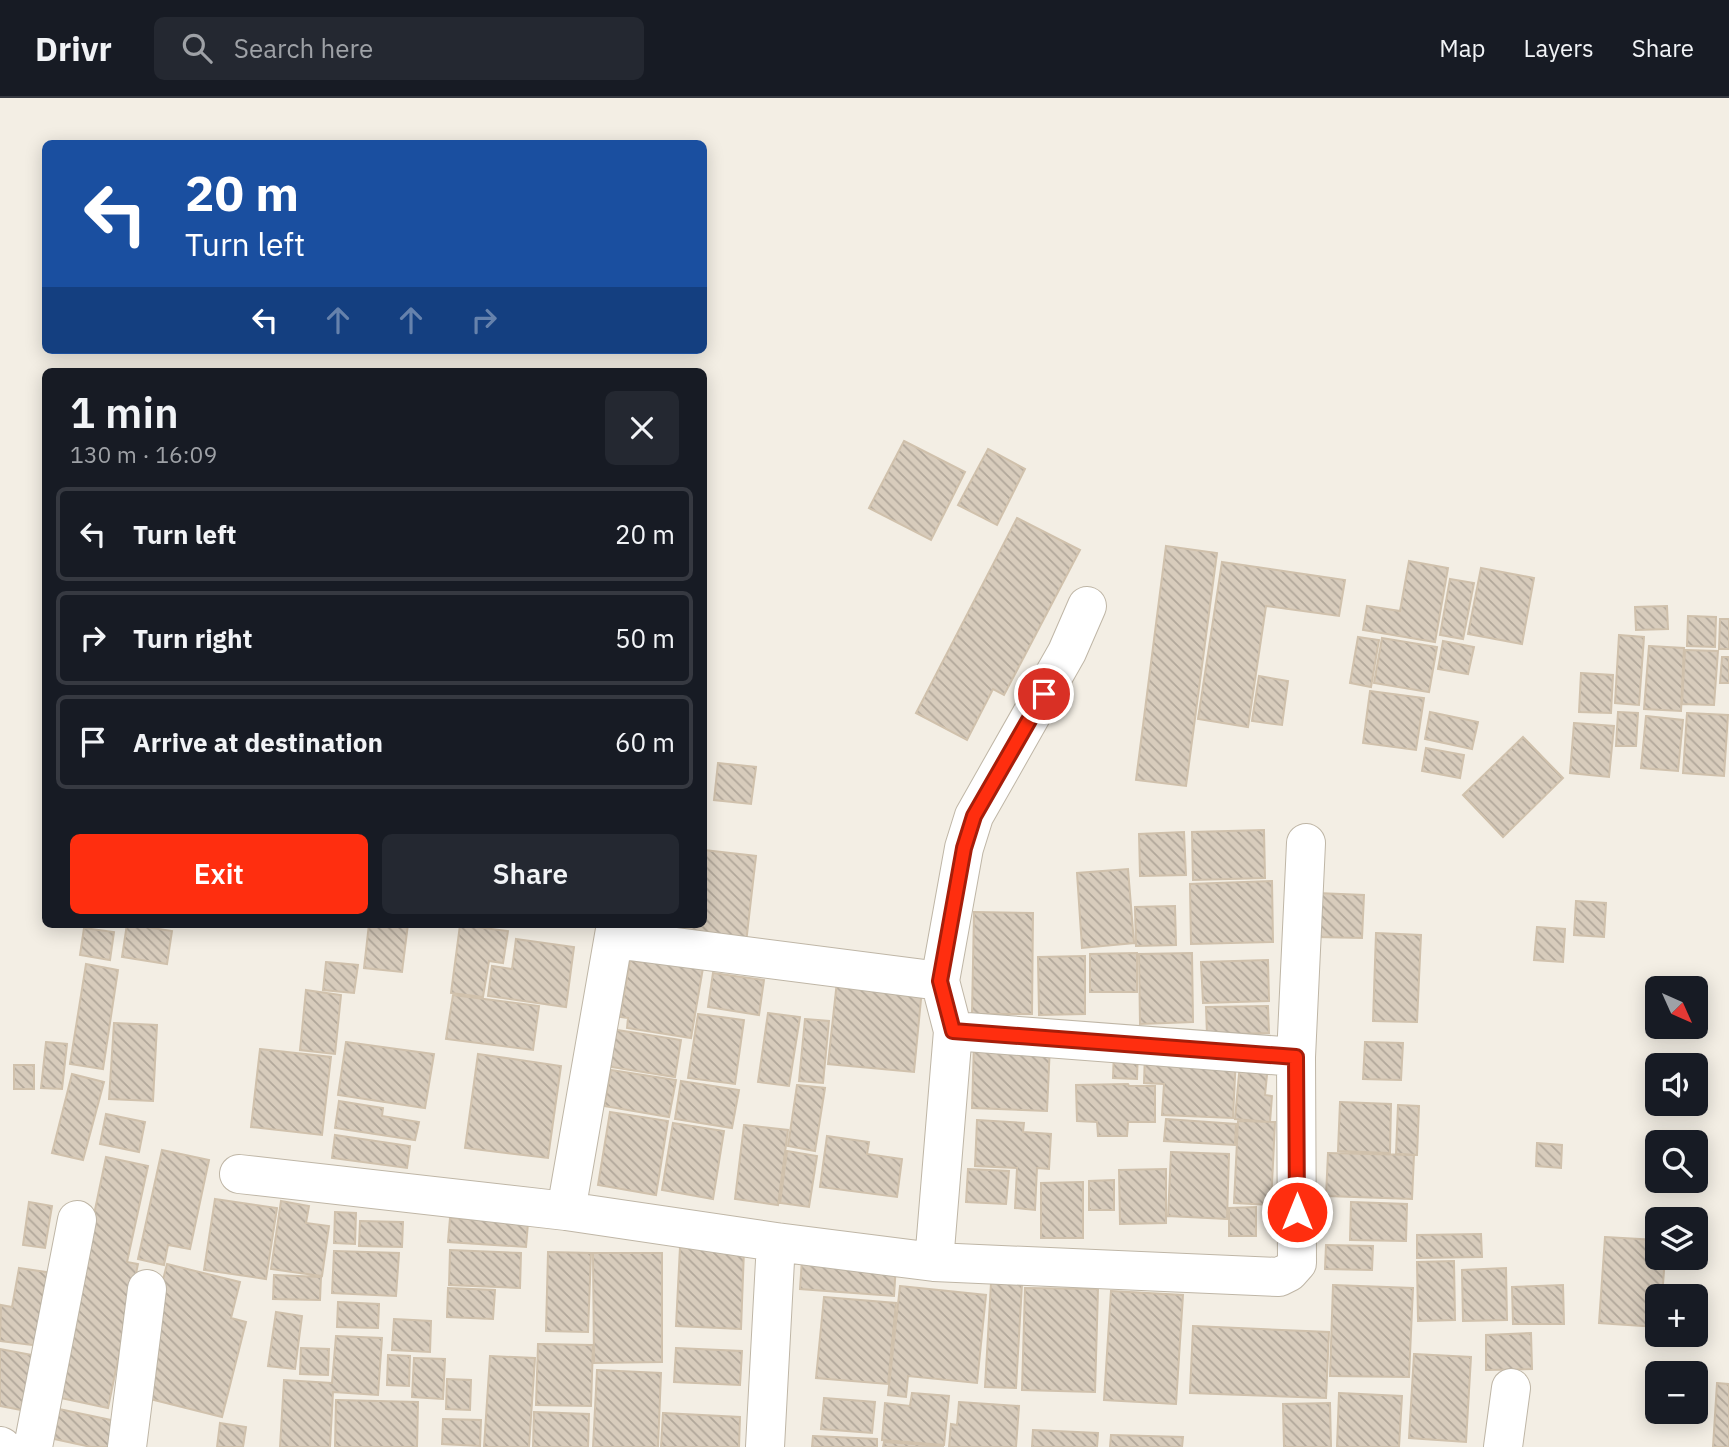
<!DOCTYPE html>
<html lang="en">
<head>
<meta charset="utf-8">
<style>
	:root { --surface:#171b24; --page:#242831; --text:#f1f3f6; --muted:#9ea1a6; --line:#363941; --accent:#ff2e0f }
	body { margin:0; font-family:"IBM Plex Sans",sans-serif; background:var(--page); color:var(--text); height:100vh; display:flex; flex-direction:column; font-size:26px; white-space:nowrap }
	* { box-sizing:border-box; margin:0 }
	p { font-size:23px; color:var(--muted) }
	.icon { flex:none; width:38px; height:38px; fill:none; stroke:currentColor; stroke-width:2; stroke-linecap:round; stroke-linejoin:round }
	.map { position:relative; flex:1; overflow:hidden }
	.drawer { position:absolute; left:42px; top:270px; width:665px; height:560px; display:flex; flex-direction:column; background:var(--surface); border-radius:10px; box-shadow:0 4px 18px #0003 }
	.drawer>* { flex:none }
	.guide { position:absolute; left:42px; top:42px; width:665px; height:214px; border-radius:10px; box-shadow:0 4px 18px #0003; background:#1a4fa0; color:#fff; overflow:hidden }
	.needle { width:46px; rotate:135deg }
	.fabs { position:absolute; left:1645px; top:878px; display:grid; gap:14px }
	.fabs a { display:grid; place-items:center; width:63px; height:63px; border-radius:10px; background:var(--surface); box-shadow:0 4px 18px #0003; font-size:35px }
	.pin { position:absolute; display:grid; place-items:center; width:60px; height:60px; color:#fff; margin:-30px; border:4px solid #fff; border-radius:50%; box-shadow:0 2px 7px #0007 }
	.me { position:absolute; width:77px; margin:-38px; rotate:0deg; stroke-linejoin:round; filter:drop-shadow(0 0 5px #0008) }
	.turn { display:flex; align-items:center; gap:24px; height:147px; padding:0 28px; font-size:32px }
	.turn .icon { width:91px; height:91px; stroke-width:2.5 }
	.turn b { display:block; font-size:49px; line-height:60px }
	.lanes { display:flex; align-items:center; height:66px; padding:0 28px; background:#0003; justify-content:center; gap:35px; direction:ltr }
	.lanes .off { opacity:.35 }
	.round { display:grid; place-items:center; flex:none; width:74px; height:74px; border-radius:10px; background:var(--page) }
	.head { display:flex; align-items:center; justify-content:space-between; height:119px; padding:0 28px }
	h1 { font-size:42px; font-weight:600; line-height:52px }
	.primary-button { display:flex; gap:14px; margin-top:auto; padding:14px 28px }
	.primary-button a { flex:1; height:80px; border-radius:10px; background:var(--accent); color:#fff; font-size:28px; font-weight:600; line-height:80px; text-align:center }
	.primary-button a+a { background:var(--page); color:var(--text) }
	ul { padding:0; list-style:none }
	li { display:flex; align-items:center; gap:21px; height:94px; margin:0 14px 10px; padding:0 14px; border:4px solid var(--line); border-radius:10px }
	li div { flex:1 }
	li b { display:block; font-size:26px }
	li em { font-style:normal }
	header { display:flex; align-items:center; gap:42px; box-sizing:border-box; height:98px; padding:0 35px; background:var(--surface); border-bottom:2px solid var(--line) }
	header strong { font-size:33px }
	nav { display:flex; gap:38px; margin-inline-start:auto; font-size:24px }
	.search { width:490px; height:63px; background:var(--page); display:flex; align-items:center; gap:18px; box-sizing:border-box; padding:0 24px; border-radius:10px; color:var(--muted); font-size:26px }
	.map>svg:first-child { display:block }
	.building { fill:url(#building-back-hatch); stroke:#d0c1ac; stroke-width:2 }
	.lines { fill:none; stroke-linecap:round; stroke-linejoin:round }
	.minor-casing { stroke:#bfb6a6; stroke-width:40 }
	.minor { stroke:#fff; stroke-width:38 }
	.route-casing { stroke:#a61e0a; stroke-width:18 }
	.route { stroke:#ff2e0f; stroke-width:12 }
</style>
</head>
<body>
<header>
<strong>Drivr</strong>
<div class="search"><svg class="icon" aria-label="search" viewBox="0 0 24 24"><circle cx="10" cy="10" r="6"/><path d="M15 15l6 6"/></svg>Search here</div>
<nav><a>Map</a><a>Layers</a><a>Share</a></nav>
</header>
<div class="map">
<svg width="1729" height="1349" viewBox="0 0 1729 1349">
	<defs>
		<pattern id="building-back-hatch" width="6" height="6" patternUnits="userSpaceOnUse" patternTransform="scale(1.75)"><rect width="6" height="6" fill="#d8ccbc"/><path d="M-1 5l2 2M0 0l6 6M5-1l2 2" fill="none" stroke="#b1a79a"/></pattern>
	</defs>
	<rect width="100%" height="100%" fill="#f3eee4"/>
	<path class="building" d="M 904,343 L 965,374 L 931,442 L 869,410 Z
		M 988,351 L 1025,371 L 997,427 L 958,407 Z
		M 1017,420 L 1080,452 L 1004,597 L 993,591 L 967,642 L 916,615 Z
		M 1166,448 L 1217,455 L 1186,688 L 1136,682 Z
		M 1409,463 L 1448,470 L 1435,544 L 1363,532 L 1367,508 L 1400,513 Z
		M 1222,464 L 1345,482 L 1339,518 L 1266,508 L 1248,629 L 1198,621 Z
		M 1481,470 L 1534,480 L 1522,546 L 1468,536 Z
		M 1450,481 L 1474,485 L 1463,541 L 1440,537 Z
		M 1667,508 L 1668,531 L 1636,532 L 1635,509 Z
		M 1688,518 L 1716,519 L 1715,549 L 1687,548 Z
		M 1720,521 L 1729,521 L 1729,551 L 1719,551 Z
		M 1619,537 L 1644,539 L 1639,607 L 1615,605 Z
		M 1358,539 L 1379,542 L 1371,589 L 1350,585 Z
		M 1382,540 L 1437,549 L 1429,594 L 1374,585 Z
		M 1443,543 L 1474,549 L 1468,576 L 1438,571 Z
		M 1649,548 L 1684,550 L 1681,613 L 1644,611 Z
		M 1685,552 L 1718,553 L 1714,607 L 1682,606 Z
		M 1722,559 L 1729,559 L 1729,585 L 1720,585 Z
		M 1581,575 L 1613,577 L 1611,615 L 1579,614 Z
		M 1259,578 L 1288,583 L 1282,627 L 1252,623 Z
		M 1370,593 L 1424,600 L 1416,652 L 1363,645 Z
		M 1430,614 L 1478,624 L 1472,651 L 1425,641 Z
		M 1618,614 L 1638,615 L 1636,648 L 1616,648 Z
		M 1687,615 L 1728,617 L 1724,678 L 1683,675 Z
		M 1646,618 L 1683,622 L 1678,673 L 1641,670 Z
		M 1574,625 L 1614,628 L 1609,679 L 1570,675 Z
		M 1523,639 L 1563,680 L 1503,739 L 1463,697 Z
		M 1426,650 L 1464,657 L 1460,680 L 1422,673 Z
		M 718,665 L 756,669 L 751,706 L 714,702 Z
		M 1264,732 L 1265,780 L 1193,782 L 1192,734 Z
		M 1184,734 L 1186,777 L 1140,778 L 1139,736 Z
		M 704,752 L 756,758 L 746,845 L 633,826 L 704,826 Z
		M 1128,771 L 1134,845 L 1082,850 L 1077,775 Z
		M 1272,783 L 1273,844 L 1191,846 L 1190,786 Z
		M 1317,795 L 1364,797 L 1362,840 L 1316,839 Z
		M 1576,803 L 1606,805 L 1604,839 L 1574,837 Z
		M 1175,808 L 1176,847 L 1136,848 L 1135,809 Z
		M 974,814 L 1033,815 L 1032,916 L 972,916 Z
		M 127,826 L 172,833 L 167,866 L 122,859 Z
		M 369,826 L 408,826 L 402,874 L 364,870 Z
		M 460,827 L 508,833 L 503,865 L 489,863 L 483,899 L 451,895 Z
		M 1537,829 L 1565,831 L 1563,864 L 1534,862 Z
		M 84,830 L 114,834 L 110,862 L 80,857 Z
		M 1376,835 L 1421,837 L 1417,924 L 1373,923 Z
		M 516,841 L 574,849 L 566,909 L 488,898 L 492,868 L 512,871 Z
		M 643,854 L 704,864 L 691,940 L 627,930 L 628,920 L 620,919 L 630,862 L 641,864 Z
		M 1137,855 L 1137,894 L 1090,894 L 1090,856 Z
		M 1192,855 L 1193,924 L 1140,926 L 1139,856 Z
		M 1085,858 L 1085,916 L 1039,917 L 1038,859 Z
		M 1268,862 L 1269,903 L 1203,905 L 1201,864 Z
		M 326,864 L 358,867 L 354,895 L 323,892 Z
		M 86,866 L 118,872 L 103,971 L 70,966 Z
		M 713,875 L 764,882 L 759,917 L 708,909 Z
		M 837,883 L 922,891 L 914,974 L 828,966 Z
		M 306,892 L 341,897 L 335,956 L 300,952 Z
		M 453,897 L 539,908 L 533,952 L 446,941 Z
		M 1268,908 L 1269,935 L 1207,937 L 1206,909 Z
		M 768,915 L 800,919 L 789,988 L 758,984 Z
		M 698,916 L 744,922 L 735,986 L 688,980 Z
		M 805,921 L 829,923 L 823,985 L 799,983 Z
		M 114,925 L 157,927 L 153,1003 L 109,1001 Z
		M 611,931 L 681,942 L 675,979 L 605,968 Z
		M 46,944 L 67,946 L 62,991 L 41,990 Z
		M 346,944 L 434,956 L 425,1010 L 338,997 Z
		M 1365,944 L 1403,945 L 1401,982 L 1363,981 Z
		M 974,945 L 1050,947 L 1047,1013 L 972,1010 Z
		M 260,951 L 331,959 L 322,1037 L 251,1029 Z
		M 1114,952 L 1138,952 L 1137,981 L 1113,980 Z
		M 1145,954 L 1236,958 L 1233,1020 L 1162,1017 L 1164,986 L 1144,985 Z
		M 478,956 L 561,968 L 548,1060 L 465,1050 Z
		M 1240,965 L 1268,967 L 1265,997 L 1272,998 L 1270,1024 L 1235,1021 Z
		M 14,967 L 34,967 L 34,991 L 14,991 Z
		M 611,972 L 676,982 L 669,1019 L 604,1008 Z
		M 72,976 L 104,984 L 83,1062 L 52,1055 Z
		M 681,983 L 739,992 L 732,1030 L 675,1021 Z
		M 1128,986 L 1129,988 L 1155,988 L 1155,1024 L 1128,1024 L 1127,1038 L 1098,1038 L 1097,1024 L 1077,1023 L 1076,987 Z
		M 797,987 L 825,990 L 815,1053 L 788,1048 Z
		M 339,1003 L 383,1010 L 382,1018 L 419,1024 L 415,1042 L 335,1030 Z
		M 1340,1004 L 1391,1006 L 1390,1055 L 1338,1053 Z
		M 1398,1007 L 1419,1008 L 1417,1057 L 1396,1056 Z
		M 610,1014 L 668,1023 L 656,1097 L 598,1087 Z
		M 106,1016 L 145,1024 L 139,1054 L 100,1046 Z
		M 1166,1021 L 1236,1026 L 1235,1047 L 1164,1043 Z
		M 977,1022 L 1024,1025 L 1023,1034 L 1051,1036 L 1049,1071 L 1037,1070 L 1035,1112 L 1015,1110 L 1017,1070 L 975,1068 Z
		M 1238,1023 L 1275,1024 L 1271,1107 L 1234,1105 Z
		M 673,1025 L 724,1033 L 713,1101 L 662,1092 Z
		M 744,1027 L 788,1032 L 778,1107 L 735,1101 Z
		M 335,1037 L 410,1048 L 407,1070 L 332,1060 Z
		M 827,1038 L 869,1044 L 867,1056 L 902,1061 L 897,1099 L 820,1089 Z
		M 1537,1045 L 1562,1047 L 1561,1070 L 1536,1068 Z
		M 162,1052 L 209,1062 L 190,1151 L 168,1147 L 164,1167 L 138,1161 Z
		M 787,1053 L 817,1058 L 809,1109 L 780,1105 Z
		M 1171,1054 L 1229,1056 L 1227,1121 L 1168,1118 Z
		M 1328,1055 L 1414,1057 L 1412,1101 L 1326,1098 Z
		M 106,1059 L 148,1068 L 127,1164 L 138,1166 L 108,1310 L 56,1299 Z
		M 968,1071 L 1009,1073 L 1006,1106 L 966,1104 Z
		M 1166,1071 L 1166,1125 L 1120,1126 L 1119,1072 Z
		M 1114,1082 L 1114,1112 L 1089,1112 L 1089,1083 Z
		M 1083,1084 L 1083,1140 L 1041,1140 L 1041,1085 Z
		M 215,1101 L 277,1110 L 266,1181 L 204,1172 Z
		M 281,1103 L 309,1108 L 306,1125 L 329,1128 L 322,1178 L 271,1171 Z
		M 29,1104 L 52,1108 L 45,1150 L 23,1147 Z
		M 1351,1104 L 1407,1106 L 1406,1143 L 1350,1142 Z
		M 1256,1109 L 1256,1138 L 1229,1138 L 1229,1110 Z
		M 335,1114 L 356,1115 L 355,1146 L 334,1145 Z
		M 450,1120 L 528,1125 L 526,1149 L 448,1144 Z
		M 360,1123 L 403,1124 L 402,1149 L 359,1148 Z
		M 1481,1136 L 1482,1159 L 1417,1160 L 1417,1137 Z
		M 1605,1139 L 1657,1142 L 1657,1160 L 1665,1160 L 1662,1199 L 1657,1199 L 1657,1229 L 1599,1225 Z
		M 1326,1147 L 1373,1148 L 1372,1172 L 1325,1171 Z
		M 680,1149 L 744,1152 L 741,1231 L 676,1228 Z
		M 450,1152 L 521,1155 L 520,1190 L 449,1187 Z
		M 334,1153 L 399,1155 L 396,1198 L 332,1195 Z
		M 548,1154 L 591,1155 L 588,1234 L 546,1233 Z
		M 593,1155 L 662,1155 L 662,1264 L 594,1265 Z
		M 802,1161 L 896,1167 L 894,1198 L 800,1191 Z
		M 1454,1163 L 1455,1222 L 1418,1223 L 1417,1164 Z
		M 167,1166 L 240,1184 L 231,1220 L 246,1224 L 222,1319 L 134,1297 Z
		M 19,1170 L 60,1176 L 48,1249 L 0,1243 L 1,1207 L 12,1209 Z
		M 1506,1170 L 1507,1222 L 1463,1223 L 1462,1172 Z
		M 274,1177 L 321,1179 L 320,1202 L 273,1201 Z
		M 991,1185 L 1022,1186 L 1016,1290 L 985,1289 Z
		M 1333,1187 L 1413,1190 L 1409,1279 L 1330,1278 Z
		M 1563,1187 L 1564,1226 L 1513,1226 L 1512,1189 Z
		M 900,1188 L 986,1197 L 977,1285 L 908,1278 L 906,1299 L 888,1297 Z
		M 448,1190 L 495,1192 L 493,1221 L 447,1219 Z
		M 1025,1190 L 1098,1191 L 1095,1294 L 1022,1292 Z
		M 1111,1193 L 1183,1197 L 1176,1306 L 1104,1302 Z
		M 824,1199 L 896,1205 L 888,1286 L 816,1280 Z
		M 338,1204 L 379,1206 L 378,1230 L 337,1229 Z
		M 276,1214 L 302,1218 L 295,1271 L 268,1268 Z
		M 394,1221 L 431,1223 L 430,1254 L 392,1252 Z
		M 1193,1228 L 1329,1234 L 1326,1300 L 1190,1295 Z
		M 1531,1235 L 1532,1271 L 1486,1272 L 1486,1237 Z
		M 336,1238 L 382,1240 L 378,1297 L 333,1294 L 330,1349 L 280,1349 L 284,1282 L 332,1285 Z
		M 538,1246 L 593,1247 L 591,1308 L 536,1307 Z
		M 301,1250 L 329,1251 L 328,1277 L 300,1276 Z
		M 676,1250 L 742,1253 L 740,1287 L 674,1284 Z
		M 0,1251 L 48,1260 L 37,1315 L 0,1308 Z
		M 1414,1256 L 1471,1259 L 1466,1344 L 1409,1340 Z
		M 388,1257 L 410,1258 L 409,1288 L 387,1287 Z
		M 490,1258 L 535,1260 L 529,1349 L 484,1349 Z
		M 414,1260 L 445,1261 L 443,1301 L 412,1299 Z
		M 597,1272 L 661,1275 L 658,1349 L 593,1349 Z
		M 447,1281 L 471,1282 L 470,1312 L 446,1311 Z
		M 1717,1285 L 1729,1286 L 1729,1349 L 1713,1349 Z
		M 912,1295 L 949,1298 L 944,1347 L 882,1342 L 885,1305 L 910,1308 Z
		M 1339,1295 L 1402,1298 L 1399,1349 L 1337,1349 Z
		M 824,1300 L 875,1304 L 872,1335 L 821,1331 Z
		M 336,1302 L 418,1304 L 417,1349 L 335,1349 Z
		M 959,1304 L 1019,1308 L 1016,1349 L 949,1349 L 951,1326 L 957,1327 Z
		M 1330,1305 L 1331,1349 L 1284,1349 L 1283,1306 Z
		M 59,1311 L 116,1323 L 111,1349 L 91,1349 L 54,1341 Z
		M 534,1314 L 589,1316 L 588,1349 L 533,1349 Z
		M 663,1315 L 740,1319 L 739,1349 L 661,1349 Z
		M 443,1321 L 481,1322 L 480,1348 L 442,1346 Z
		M 220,1325 L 246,1329 L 243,1349 L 217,1349 Z
		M 1033,1332 L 1098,1335 L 1097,1349 L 1032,1349 Z
		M 1111,1337 L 1183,1339 L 1182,1349 L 1110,1349 Z
		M 813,1338 L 877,1341 L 877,1349 L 812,1349 Z
		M 884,1344 L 943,1348 L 943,1349 L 883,1349 Z"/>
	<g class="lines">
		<defs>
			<path id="minor" d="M 614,841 L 940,883 L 953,933 L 934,1164
				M 940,883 L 964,750 L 974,718 L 1067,554 L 1087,508
				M 953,933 L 1296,959
				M 239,1076 L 566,1113 L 776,1144 L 934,1164 L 1279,1179 L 1289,1174 L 1297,1165 L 1296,959 L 1306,745
				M 566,1113 L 616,826
				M 0,1348 L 2,1349
				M 33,1349 L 77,1122
				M 127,1349 L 147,1191
				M 765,1349 L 776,1144
				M 1503,1349 L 1511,1290"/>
		</defs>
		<use href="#minor" class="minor-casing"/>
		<use href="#minor" class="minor"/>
	</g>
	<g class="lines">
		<defs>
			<path id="route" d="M 1044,596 L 974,718 L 964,750 L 940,883 L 953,933 L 1296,959 L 1297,1114"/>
		</defs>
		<use href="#route" class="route-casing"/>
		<use href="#route" class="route"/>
	</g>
</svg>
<div class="fabs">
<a><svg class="needle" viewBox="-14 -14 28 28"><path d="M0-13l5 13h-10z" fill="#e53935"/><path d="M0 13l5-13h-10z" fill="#9ea1a6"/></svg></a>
<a><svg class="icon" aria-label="sound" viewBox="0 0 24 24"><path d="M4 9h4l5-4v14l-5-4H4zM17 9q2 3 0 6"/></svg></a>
<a><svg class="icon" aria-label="search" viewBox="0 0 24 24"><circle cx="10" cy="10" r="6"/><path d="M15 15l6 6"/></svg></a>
<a><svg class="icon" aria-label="layers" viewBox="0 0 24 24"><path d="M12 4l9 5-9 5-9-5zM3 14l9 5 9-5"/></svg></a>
<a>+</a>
<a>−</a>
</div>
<div class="pin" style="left:1044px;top:596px;background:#d93025"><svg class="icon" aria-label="arrive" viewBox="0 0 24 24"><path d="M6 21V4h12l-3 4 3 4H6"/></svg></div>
<svg class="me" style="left:1297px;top:1114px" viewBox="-20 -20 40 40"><circle r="17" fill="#ff2e0f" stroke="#fff" stroke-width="3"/><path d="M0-11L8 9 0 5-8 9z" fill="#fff"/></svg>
<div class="guide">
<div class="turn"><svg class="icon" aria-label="left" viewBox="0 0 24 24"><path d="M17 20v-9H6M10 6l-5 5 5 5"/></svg><div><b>20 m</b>Turn left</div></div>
<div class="lanes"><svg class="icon" aria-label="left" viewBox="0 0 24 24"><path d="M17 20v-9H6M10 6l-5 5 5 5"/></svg><svg class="icon off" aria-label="ahead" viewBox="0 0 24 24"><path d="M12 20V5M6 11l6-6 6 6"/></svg><svg class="icon off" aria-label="ahead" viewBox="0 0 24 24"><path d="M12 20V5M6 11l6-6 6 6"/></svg><svg class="icon off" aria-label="right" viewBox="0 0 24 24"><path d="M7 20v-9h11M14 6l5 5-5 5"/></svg></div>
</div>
<section class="drawer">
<div class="head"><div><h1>1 min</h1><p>130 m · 16:09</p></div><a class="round"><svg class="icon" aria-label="close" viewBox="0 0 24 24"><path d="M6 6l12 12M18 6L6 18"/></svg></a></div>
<ul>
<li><svg class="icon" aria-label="left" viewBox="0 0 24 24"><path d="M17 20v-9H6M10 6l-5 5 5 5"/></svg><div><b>Turn left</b></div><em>20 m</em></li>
<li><svg class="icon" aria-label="right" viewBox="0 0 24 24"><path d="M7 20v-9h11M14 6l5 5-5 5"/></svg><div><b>Turn right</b></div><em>50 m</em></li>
<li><svg class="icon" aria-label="arrive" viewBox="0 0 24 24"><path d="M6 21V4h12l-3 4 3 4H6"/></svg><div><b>Arrive at destination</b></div><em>60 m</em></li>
</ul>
<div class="primary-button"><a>Exit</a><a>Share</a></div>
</section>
</div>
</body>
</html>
